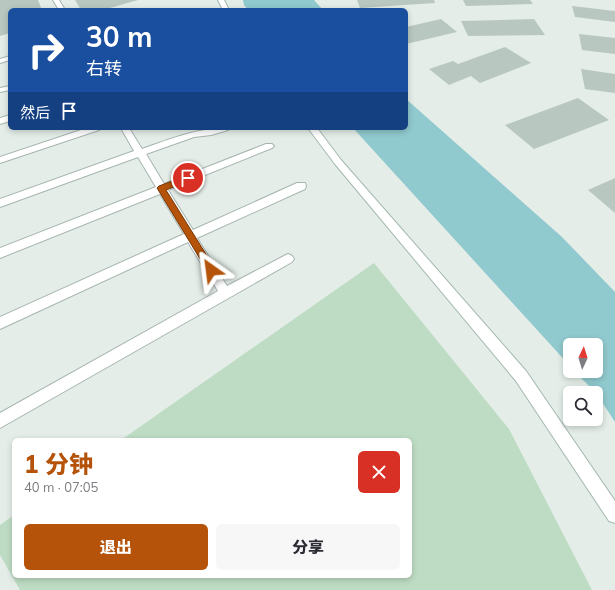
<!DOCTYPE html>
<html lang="zh">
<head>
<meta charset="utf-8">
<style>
	:root { --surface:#fff; --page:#f7f7f7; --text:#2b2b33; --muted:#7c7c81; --accent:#b45309 }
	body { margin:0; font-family:Mulish,"Noto Sans SC",sans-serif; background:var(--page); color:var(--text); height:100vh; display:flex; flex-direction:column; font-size:15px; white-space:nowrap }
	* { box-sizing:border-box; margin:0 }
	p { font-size:13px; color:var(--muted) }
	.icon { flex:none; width:22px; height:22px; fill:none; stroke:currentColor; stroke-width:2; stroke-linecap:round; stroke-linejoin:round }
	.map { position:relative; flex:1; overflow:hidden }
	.panel { position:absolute; left:12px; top:438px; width:400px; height:140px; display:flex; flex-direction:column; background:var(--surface); border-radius:6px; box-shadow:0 2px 6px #0003 }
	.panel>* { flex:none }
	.hud { position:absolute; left:8px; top:8px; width:400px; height:122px; border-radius:6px; box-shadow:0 2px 6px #0003; background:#1a4fa0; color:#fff; overflow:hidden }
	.needle { width:26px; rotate:4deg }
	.tools { position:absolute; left:563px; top:338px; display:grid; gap:8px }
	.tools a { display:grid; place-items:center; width:40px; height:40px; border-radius:6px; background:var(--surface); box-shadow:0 2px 6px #0003; font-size:20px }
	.pin { position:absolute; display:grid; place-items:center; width:34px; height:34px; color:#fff; margin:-17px; border:2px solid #fff; border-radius:50%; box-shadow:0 1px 4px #0007 }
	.me { position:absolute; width:44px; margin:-22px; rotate:329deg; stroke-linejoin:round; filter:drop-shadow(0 0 3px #0008) }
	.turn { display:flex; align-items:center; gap:14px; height:84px; padding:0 12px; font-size:18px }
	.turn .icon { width:52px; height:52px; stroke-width:2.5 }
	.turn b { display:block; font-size:28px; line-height:34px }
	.then { display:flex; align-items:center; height:38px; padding:0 12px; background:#0003; gap:8px; font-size:15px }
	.round { display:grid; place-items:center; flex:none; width:42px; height:42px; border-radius:6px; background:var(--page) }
	.head { display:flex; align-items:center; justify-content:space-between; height:68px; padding:0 12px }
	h1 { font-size:24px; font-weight:800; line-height:30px; color:var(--accent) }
	.action { display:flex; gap:8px; margin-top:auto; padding:8px 12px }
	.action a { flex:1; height:46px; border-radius:6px; background:var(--accent); color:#fff; font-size:16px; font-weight:800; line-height:46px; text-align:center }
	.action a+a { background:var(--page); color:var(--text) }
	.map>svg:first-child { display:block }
	.green { fill:#bedcc4 }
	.water { fill:#90c9ce }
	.building { fill:#b9c7c1 }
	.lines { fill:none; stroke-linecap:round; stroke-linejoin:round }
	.lane-casing { stroke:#a7b5af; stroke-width:2 }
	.street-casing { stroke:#a7b5af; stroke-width:2 }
	.secondary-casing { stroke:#a3b8af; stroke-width:2 }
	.lane { fill:#fff; fill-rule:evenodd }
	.street { fill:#fff; fill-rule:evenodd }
	.secondary { fill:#fff; fill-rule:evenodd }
	.route { fill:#b45309; stroke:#753606 }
</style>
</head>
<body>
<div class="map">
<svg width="615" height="590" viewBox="0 0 615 590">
	<rect width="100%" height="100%" fill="#e4ede8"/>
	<path class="green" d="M 374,263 L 509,429 L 592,590 L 20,590 L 0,555 L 0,525 L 14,515 L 14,576 L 410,576 L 410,440 L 121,440 Z"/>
	<path class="water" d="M 243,0 L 314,0 L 323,10 L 248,10 L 244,5 Z
		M 406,99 L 562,237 L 615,292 L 615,422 L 596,393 L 574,371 L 596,371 L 596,345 L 570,345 L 570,366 L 353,128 L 406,128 Z"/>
	<path class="building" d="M 0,0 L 38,0 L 42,10 L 10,10 L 10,33 L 0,36 Z
		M 75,0 L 138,0 L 103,10 L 81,10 Z
		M 357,0 L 434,0 L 435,3 L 360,8 Z
		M 463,0 L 530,0 L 533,4 L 466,6 Z
		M 572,6 L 615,11 L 615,22 L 575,17 Z
		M 441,19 L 457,32 L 406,44 L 406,27 Z
		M 534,19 L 545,35 L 468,36 L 461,21 Z
		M 579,34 L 615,38 L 615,54 L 582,50 Z
		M 505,47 L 531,63 L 480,83 L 471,76 L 449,85 L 429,69 L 453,61 L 458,64 Z
		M 581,69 L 615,74 L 615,93 L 585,89 Z
		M 578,98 L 609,120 L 534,149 L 505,125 Z
		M 615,178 L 615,213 L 588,190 Z"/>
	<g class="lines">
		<defs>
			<path id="lane" d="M 10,56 L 10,60 L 0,63 L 0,59 Z
				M 10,86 L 10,90 L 0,92 L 0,88 Z
				M 10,115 L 10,121 L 0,124 L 0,118 Z
				M 87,128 L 100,128 L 99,130 L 0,163 L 0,157 Z
				M 121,128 L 129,128 L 142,149 C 173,138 197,128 229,128 L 228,130 L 211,135 L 194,137 L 146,154 L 164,184 L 266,144 L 272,144 L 274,146 L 272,148 L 168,190 L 193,230 L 297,183 L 305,183 L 306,186 L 305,189 L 197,238 L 227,286 L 284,256 L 288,254 L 292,256 L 294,259 L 292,262 L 0,428 L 0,413 L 218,291 L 188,242 L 0,329 L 0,317 L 184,234 L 160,194 L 0,258 L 0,248 L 156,187 L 138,157 L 0,207 L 0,199 L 134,151 Z"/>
			<path id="street" d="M 53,0 L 59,0 L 65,10 L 59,10 Z"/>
			<path id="secondary" d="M 218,0 L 224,0 L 229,10 L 223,10 Z
				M 308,128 L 317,128 L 341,160 L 526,371 L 615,501 L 615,523 L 609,521 L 516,381 L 335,164 Z"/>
		</defs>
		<use href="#lane" class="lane-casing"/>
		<use href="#street" class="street-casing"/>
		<use href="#secondary" class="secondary-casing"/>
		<use href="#lane" class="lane"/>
		<use href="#street" class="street"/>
		<use href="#secondary" class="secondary"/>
	</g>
	<path class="route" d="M 188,175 L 192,178 L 191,180 L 166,190 L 214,267 L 216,270 L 214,272 L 208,272 L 157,188 L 159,186 Z"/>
</svg>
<div class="tools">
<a><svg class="needle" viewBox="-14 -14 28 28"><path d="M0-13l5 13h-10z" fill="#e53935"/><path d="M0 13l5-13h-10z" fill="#7c7c81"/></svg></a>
<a><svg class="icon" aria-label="search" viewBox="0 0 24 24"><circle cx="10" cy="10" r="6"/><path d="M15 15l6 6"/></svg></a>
</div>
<div class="pin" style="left:188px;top:178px;background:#d93025"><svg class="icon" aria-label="arrive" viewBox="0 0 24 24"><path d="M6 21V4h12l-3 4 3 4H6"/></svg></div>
<svg class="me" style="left:211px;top:270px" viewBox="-20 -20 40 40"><path d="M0-17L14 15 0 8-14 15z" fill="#b45309" stroke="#fff" stroke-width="4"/></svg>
<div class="hud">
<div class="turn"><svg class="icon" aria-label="right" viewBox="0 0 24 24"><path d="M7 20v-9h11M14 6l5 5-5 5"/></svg><div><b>30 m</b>右转</div></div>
<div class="then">然后<svg class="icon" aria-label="arrive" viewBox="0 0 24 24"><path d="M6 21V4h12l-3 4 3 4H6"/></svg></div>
</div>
<section class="panel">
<div class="head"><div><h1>1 分钟</h1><p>40 m · 07:05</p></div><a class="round" style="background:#d93025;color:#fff"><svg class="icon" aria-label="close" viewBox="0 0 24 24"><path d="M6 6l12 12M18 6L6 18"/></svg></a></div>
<div class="action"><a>退出</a><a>分享</a></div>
</section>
</div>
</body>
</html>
